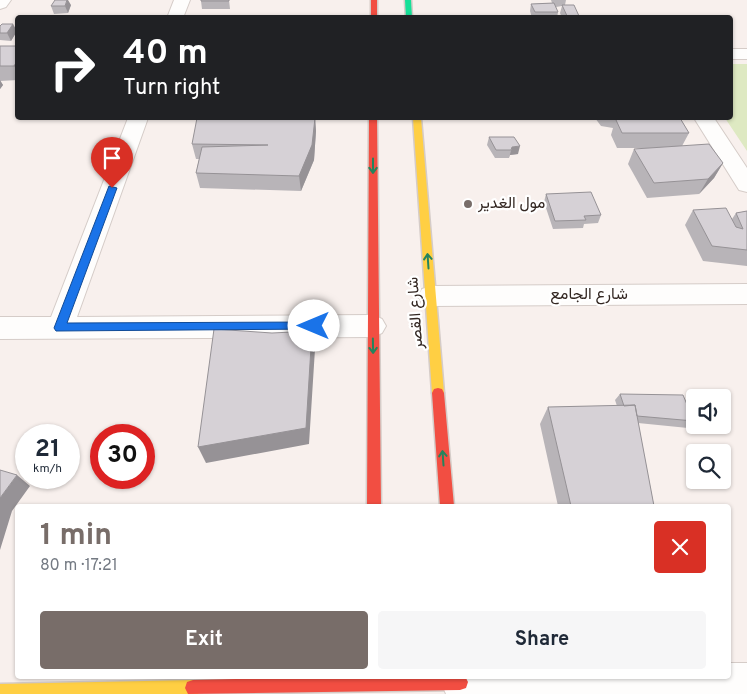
<!DOCTYPE html>
<html lang="en">
<head>
<meta charset="utf-8">
<style>
	:root { --surface:#fff; --page:#f6f6f7; --text:#1f2937; --muted:#747a83; --accent:#786d69 }
	body { margin:0; font-family:Overpass,Vazirmatn,sans-serif; background:var(--page); color:var(--text); height:100vh; display:flex; flex-direction:column; font-size:19px; white-space:nowrap }
	* { box-sizing:border-box; margin:0 }
	p { font-size:16px; color:var(--muted) }
	.icon { flex:none; width:28px; height:28px; fill:none; stroke:currentColor; stroke-width:2; stroke-linecap:round; stroke-linejoin:round }
	.map { position:relative; flex:1; overflow:hidden }
	.side { position:absolute; left:15px; top:504px; width:716px; height:175px; display:flex; flex-direction:column; background:var(--surface); border-radius:5px; box-shadow:0 1px 4px #0004 }
	.side>* { flex:none }
	.hud { position:absolute; left:15px; top:15px; width:718px; height:105px; border-radius:5px; box-shadow:0 1px 4px #0004; background:#202124; color:#fff; overflow:hidden }
	.fabs { position:absolute; left:686px; top:389px; display:grid; gap:10px }
	.fabs a { display:grid; place-items:center; width:45px; height:45px; border-radius:5px; background:var(--surface); box-shadow:0 1px 4px #0004; font-size:25px }
	.speed { position:absolute; left:15px; top:424px; display:flex; gap:10px; font-size:25px; font-weight:700; text-align:center }
	.speed>* { display:grid; place-content:center; width:65px; height:65px; border-radius:50%; background:var(--surface); box-shadow:0 1px 4px #0004; line-height:1 }
	.speed small { font-size:12px; font-weight:400 }
	.speed .limit { border:8px solid #d22; background:#fff; color:#111 }
	.pin { position:absolute; display:grid; place-items:center; width:42px; height:42px; color:#fff; margin:-51px -21px; border-radius:50% 50% 50% 0; rotate:-45deg; box-shadow:0 0 5px #0007 }
	.pin .icon { rotate:45deg }
	.me { position:absolute; width:55px; margin:-28px; rotate:270deg; stroke-linejoin:round; filter:drop-shadow(0 0 4px #0008) }
	.turn { display:flex; align-items:center; gap:18px; height:105px; padding:0 25px; font-size:22px }
	.turn .icon { width:65px; height:65px; stroke-width:2.5 }
	.turn b { display:block; font-size:35px; line-height:42px }
	.round { display:grid; place-items:center; flex:none; width:52px; height:52px; border-radius:5px; background:var(--page) }
	.headline { display:flex; align-items:center; justify-content:space-between; height:85px; padding:0 25px }
	h1 { font-size:30px; font-weight:700; line-height:38px; color:var(--accent) }
	.primary-button { display:flex; gap:10px; margin-top:auto; padding:10px 25px }
	.primary-button a { flex:1; height:58px; border-radius:5px; background:var(--accent); color:#fff; font-size:20px; font-weight:700; line-height:58px; text-align:center }
	.primary-button a+a { background:var(--page); color:var(--text) }
	.map>svg:first-child { display:block }
	.green { fill:#dee9c2 }
	.lines { fill:none; stroke-linecap:round; stroke-linejoin:round }
	.street-casing { stroke:#d5ccc8; stroke-width:2 }
	.fast-casing { stroke:#d5ccc8; stroke-width:3 }
	.slow-casing { stroke:#d5ccc8; stroke-width:3 }
	.jam-casing { stroke:#d5ccc8; stroke-width:3 }
	.street { fill:#fefdfc; fill-rule:evenodd }
	.fast { fill:#16e098; fill-rule:evenodd }
	.slow { fill:#ffcf43; fill-rule:evenodd }
	.jam { fill:#f24e42; fill-rule:evenodd }
	.wall { fill:#b8b4b8 }
	.shaded-wall { fill:#969296 }
	.building { fill:#d6d1d6; stroke:#969296 }
	.oneway { stroke:#24845d }
	.route { fill:#1a73e8; stroke:#114b97 }
	.poi-dot { fill:#786d69; stroke:#fff; stroke-width:2 }
	.labels { text-anchor:middle; dominant-baseline:central; stroke-width:4.5; stroke-linejoin:round; paint-order:stroke }
	.poi-label { font-size:16px; fill:#332722; stroke:#fff; text-anchor:start }
	.street-label { font-size:16px; fill:#332722; stroke:#fff }
</style>
</head>
<body>
<div class="map">
<svg width="747" height="694" viewBox="0 0 747 694">
	<rect width="100%" height="100%" fill="#f8f0ed"/>
	<path class="green" d="M 730,64 L 747,64 L 747,151 L 725,118 L 730,118 Z"/>
	<g class="lines">
		<defs>
			<path id="street" d="M 0,0 L 11,0 L 6,7 L 0,9 Z
				M 174,0 L 190,0 L 183,18 L 167,18 Z
				M 730,49 L 747,49 L 747,59 L 730,59 Z
				M 128,118 L 148,118 L 77,317 L 373,315 L 382,319 L 386,326 L 382,333 L 373,337 L 0,339 L 0,317 L 51,317 Z
				M 694,118 L 714,118 L 747,168 L 747,192 L 739,190 Z
				M 747,284 L 747,304 L 431,306 L 422,303 L 418,296 L 422,289 L 431,286 Z
				M 729,663 L 747,663 L 747,694 L 446,694 L 441,682 L 443,676 L 729,676 Z"/>
			<path id="fast" d="M 405,0 L 411,0 L 412,18 L 406,18 Z"/>
			<path id="slow" d="M 413,118 L 421,118 L 444,393 L 442,397 L 438,398 L 434,397 L 432,393 Z
				M 193,680 L 199,682 L 201,688 L 198,694 L 0,694 L 0,684 Z"/>
			<path id="jam" d="M 371,0 L 377,0 L 377,18 L 371,18 Z
				M 369,118 L 377,118 L 381,506 L 367,506 Z
				M 438,388 L 442,389 L 444,393 L 454,506 L 440,506 L 432,393 L 434,389 Z
				M 361,676 L 465,676 L 468,682 L 466,688 L 460,690 L 188,694 L 185,688 L 187,682 L 193,680 Z"/>
		</defs>
		<use href="#street" class="street-casing"/>
		<use href="#fast" class="fast-casing"/>
		<use href="#slow" class="slow-casing"/>
		<use href="#jam" class="jam-casing"/>
		<use href="#street" class="street"/>
		<use href="#fast" class="fast"/>
		<use href="#slow" class="slow"/>
		<use href="#jam" class="jam"/>
	</g>
	<path class="wall" d="M 229,0 L 230,9 L 202,9 L 201,1 Z
		M 551,0 L 566,0 L 565,5 L 579,16 L 588,18 L 562,18 L 560,13 L 562,6 L 556,7 L 558,12 L 557,18 L 532,18 L 530,11 L 531,4 L 552,3 Z
		M 71,5 L 68,13 L 54,14 L 51,6 Z
		M 0,26 L 17,31 L 11,41 L 0,40 Z
		M 0,46 L 18,46 L 18,80 L 0,81 L 3,85 L 0,89 Z
		M 315,118 L 316,131 L 314,160 L 301,191 L 200,188 L 196,173 L 199,159 L 196,159 L 192,144 Z
		M 595,118 L 680,118 L 689,133 L 682,146 L 723,163 L 714,178 L 699,194 L 647,198 L 628,164 L 634,149 L 654,148 L 617,148 L 611,135 L 613,128 L 601,126 Z
		M 489,137 L 518,154 L 510,155 L 509,158 L 495,158 L 487,145 Z
		M 546,194 L 601,215 L 598,223 L 584,224 L 583,228 L 553,229 L 544,202 Z
		M 693,210 L 732,219 L 736,213 L 747,211 L 747,266 L 703,261 L 685,225 Z
		M 620,394 L 694,421 L 688,428 L 638,423 L 654,506 L 558,506 L 540,424 L 548,407 L 617,406 L 615,400 Z"/>
	<path class="shaded-wall" d="M 67,0 L 68,0 L 71,5 L 68,13 L 65,6 Z
		M 13,24 L 17,31 L 11,41 L 7,33 Z
		M 18,60 L 18,72 L 14,66 Z
		M 0,80 L 3,85 L 0,89 Z
		M 315,118 L 316,131 L 314,160 L 301,191 L 299,176 Z
		M 520,146 L 518,154 L 510,155 L 509,158 L 512,147 Z
		M 723,163 L 714,178 L 699,194 L 708,179 Z
		M 312,331 L 315,349 L 309,444 L 206,463 L 198,447 Z
		M 17,475 L 30,486 L 12,511 L 0,550 L 0,498 Z"/>
	<path class="building" d="M 55,0 L 67,0 L 65,6 L 51,6 Z
		M 201,0 L 229,0 L 229,1 L 201,1 Z
		M 554,3 L 558,12 L 535,12 L 531,4 Z
		M 562,5 L 574,5 L 579,16 L 588,18 L 568,18 Z
		M 268,16 L 315,16 L 315,18 L 268,18 Z
		M 2,24 L 13,24 L 7,33 L 0,33 L 0,26 Z
		M 0,46 L 18,46 L 18,60 L 14,66 L 0,66 Z
		M 197,118 L 315,118 L 312,145 L 299,176 L 196,173 L 202,147 L 268,145 L 192,144 Z
		M 619,118 L 680,118 L 689,133 L 622,133 L 616,120 Z
		M 489,137 L 514,137 L 520,146 L 512,147 L 511,150 L 496,150 Z
		M 709,144 L 723,163 L 708,179 L 654,183 L 634,149 Z
		M 591,192 L 601,215 L 584,216 L 586,220 L 555,221 L 546,194 Z
		M 726,208 L 736,227 L 743,229 L 736,213 L 747,211 L 747,250 L 712,246 L 693,210 Z
		M 214,329 L 272,333 L 312,331 L 306,428 L 198,447 Z
		M 620,394 L 683,395 L 694,421 L 637,416 L 635,405 L 624,406 Z
		M 635,405 L 654,506 L 571,506 L 548,407 Z
		M 0,470 L 17,475 L 0,498 Z"/>
	<defs><path id="oneway-shaft" d="M-6 0H5M1.5-3L5.5 0L1.5 3" fill="none" stroke-width="1.6" stroke-linecap="round" stroke-linejoin="round" transform="scale(1.25)"/></defs>
	<g class="oneway">
		<use href="#oneway-shaft" transform="translate(373 166) rotate(90)"/>
		<use href="#oneway-shaft" transform="translate(428 261) rotate(-94)"/>
		<use href="#oneway-shaft" transform="translate(373 346) rotate(89)"/>
		<use href="#oneway-shaft" transform="translate(443 458) rotate(-94)"/>
	</g>
	<path class="route" d="M 109,186 L 117,188 L 67,323 L 314,322 L 318,323 L 318,329 L 56,331 L 54,328 Z"/>
	<circle class="poi-dot" cx="468" cy="204" r="5"/>
	<g class="labels">
		<g class="poi-label">
			<text x="478" y="204">مول الغدير</text>
		</g>
		<g class="street-label">
			<text x="589" y="295">شارع الجامع</text>
			<text transform="translate(416 313) rotate(-94)">شارع القصر</text>
		</g>
	</g>
</svg>
<div class="fabs">
<a><svg class="icon" aria-label="sound" viewBox="0 0 24 24"><path d="M4 9h4l5-4v14l-5-4H4zM17 9q2 3 0 6"/></svg></a>
<a><svg class="icon" aria-label="search" viewBox="0 0 24 24"><circle cx="10" cy="10" r="6"/><path d="M15 15l6 6"/></svg></a>
</div>
<div class="speed"><div>21<small>km/h</small></div><div class="limit">30</div></div>
<div class="pin" style="left:112px;top:188px;background:#d93025"><svg class="icon" aria-label="arrive" viewBox="0 0 24 24"><path d="M6 21V4h12l-3 4 3 4H6"/></svg></div>
<svg class="me" style="left:314px;top:326px" viewBox="-20 -20 40 40"><circle r="19" fill="#fff"/><path d="M0-13L10 11 0 6-10 11z" fill="#1a73e8"/></svg>
<div class="hud">
<div class="turn"><svg class="icon" aria-label="right" viewBox="0 0 24 24"><path d="M7 20v-9h11M14 6l5 5-5 5"/></svg><div><b>40 m</b>Turn right</div></div>
</div>
<section class="side">
<div class="headline"><div><h1>1 min</h1><p>80 m · 17:21</p></div><a class="round" style="background:#d93025;color:#fff"><svg class="icon" aria-label="close" viewBox="0 0 24 24"><path d="M6 6l12 12M18 6L6 18"/></svg></a></div>
<div class="primary-button"><a>Exit</a><a>Share</a></div>
</section>
</div>
</body>
</html>
